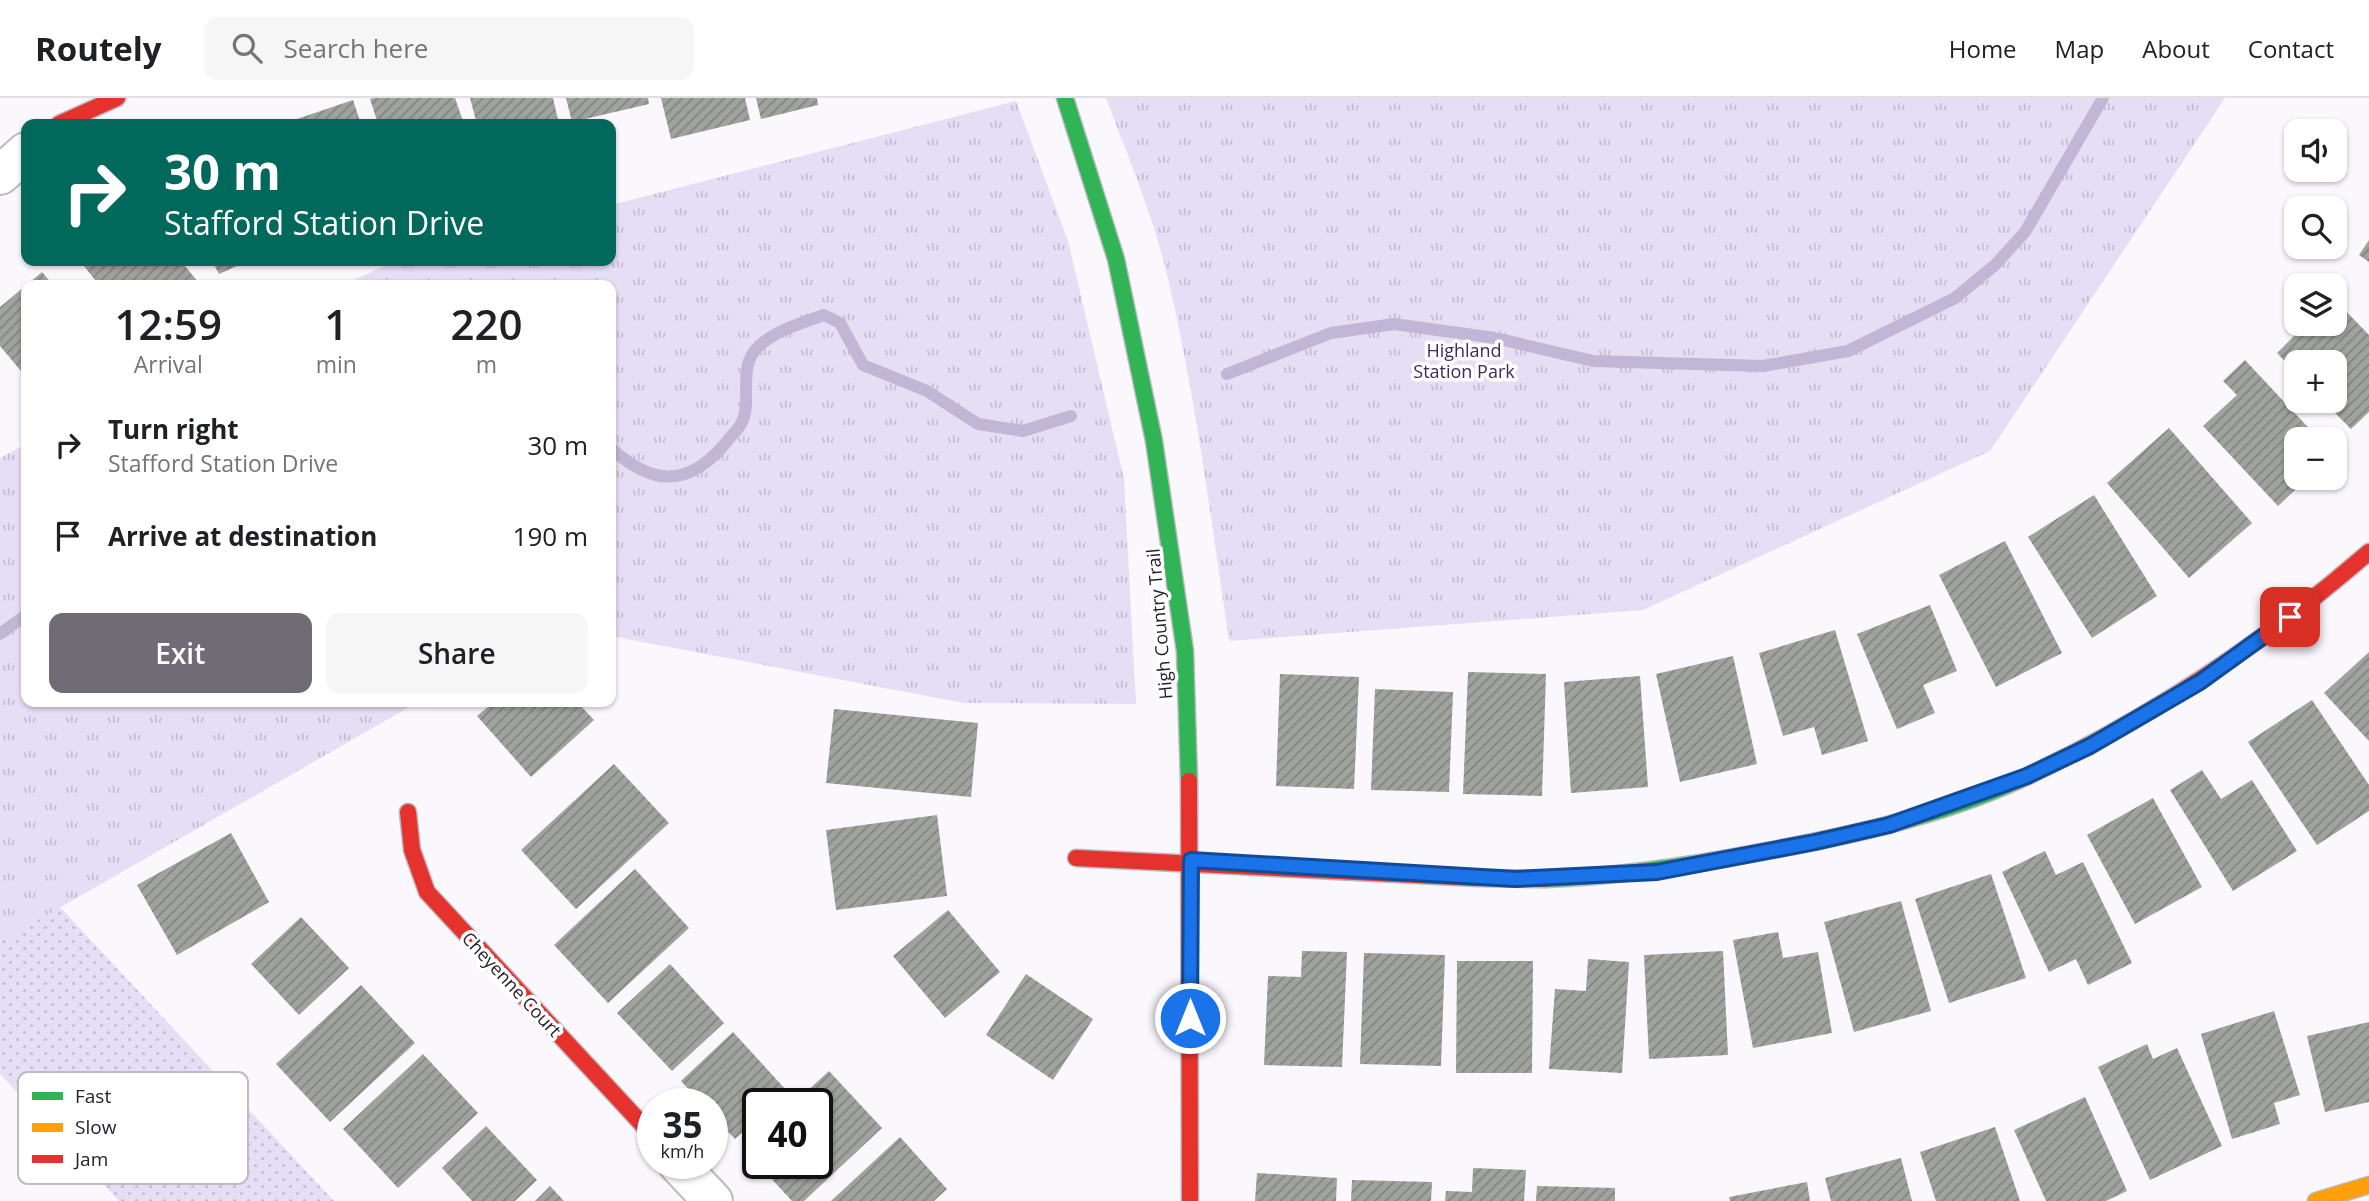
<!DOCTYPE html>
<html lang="en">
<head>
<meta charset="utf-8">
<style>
	:root { --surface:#fff; --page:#f6f6f6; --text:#202124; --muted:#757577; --line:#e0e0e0; --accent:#706c76 }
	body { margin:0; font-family:"Open Sans",sans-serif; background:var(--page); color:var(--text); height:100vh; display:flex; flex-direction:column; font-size:26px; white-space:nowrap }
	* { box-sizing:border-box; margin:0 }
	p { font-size:23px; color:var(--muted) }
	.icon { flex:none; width:38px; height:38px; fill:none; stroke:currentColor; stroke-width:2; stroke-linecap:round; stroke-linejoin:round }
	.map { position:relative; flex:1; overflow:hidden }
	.panel { position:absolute; left:21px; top:182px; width:595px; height:427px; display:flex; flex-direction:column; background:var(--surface); border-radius:14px; box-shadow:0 2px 5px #0004 }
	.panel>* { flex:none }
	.top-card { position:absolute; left:21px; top:21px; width:595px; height:147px; border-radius:14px; box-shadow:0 2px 5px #0004; background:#00695c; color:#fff; overflow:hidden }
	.controls { position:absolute; left:2284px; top:21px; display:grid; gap:14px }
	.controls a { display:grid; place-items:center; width:63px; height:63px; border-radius:14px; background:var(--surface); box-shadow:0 2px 5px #0004; font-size:35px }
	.speed { position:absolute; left:637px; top:990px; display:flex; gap:14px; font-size:35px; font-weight:700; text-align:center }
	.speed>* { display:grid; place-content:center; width:91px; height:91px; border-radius:50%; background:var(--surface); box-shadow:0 2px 5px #0004; line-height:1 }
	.speed small { font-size:18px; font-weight:400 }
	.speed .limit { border:4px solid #111; border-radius:10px; background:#fff; color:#111 }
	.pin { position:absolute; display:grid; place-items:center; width:60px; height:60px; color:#fff; margin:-30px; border-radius:14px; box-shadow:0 4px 10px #0006 }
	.me { position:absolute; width:77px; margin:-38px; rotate:0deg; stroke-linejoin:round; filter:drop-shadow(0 0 5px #0008) }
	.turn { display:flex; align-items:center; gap:24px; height:147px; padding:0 28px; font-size:32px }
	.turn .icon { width:91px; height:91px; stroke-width:2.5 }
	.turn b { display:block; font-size:49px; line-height:60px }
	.eta { display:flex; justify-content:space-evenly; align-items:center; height:119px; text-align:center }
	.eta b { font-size:42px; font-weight:600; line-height:49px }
	.primary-button { display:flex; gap:14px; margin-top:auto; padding:14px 28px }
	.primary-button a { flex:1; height:80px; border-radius:14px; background:var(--accent); color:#fff; font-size:28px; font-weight:600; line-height:80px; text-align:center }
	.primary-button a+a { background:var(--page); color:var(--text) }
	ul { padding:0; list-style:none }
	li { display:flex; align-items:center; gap:21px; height:91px; padding:0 28px }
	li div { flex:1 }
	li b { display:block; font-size:26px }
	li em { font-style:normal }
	header { display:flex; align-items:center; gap:42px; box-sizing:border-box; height:98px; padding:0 35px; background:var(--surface); border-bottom:2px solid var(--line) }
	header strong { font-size:33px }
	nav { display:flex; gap:38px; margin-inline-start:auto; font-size:24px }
	.search { width:490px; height:63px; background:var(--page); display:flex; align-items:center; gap:18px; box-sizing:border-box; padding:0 24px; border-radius:14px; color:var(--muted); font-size:26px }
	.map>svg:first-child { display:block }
	.grass { fill:url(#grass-dots) }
	.park { fill:url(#park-tufts) }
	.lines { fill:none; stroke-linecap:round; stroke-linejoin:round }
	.stream { stroke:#c1b6d5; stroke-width:12 }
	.building { fill:url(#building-hatch) }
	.street-casing { stroke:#bcb9c1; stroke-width:42 }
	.fast-casing { stroke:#bcb9c1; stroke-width:19 }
	.slow-casing { stroke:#bcb9c1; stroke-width:19 }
	.jam-casing { stroke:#bcb9c1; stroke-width:19 }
	.street { stroke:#fefeff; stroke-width:38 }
	.fast { stroke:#30b455; stroke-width:16 }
	.slow { stroke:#ff9f0a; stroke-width:16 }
	.jam { stroke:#e5322d; stroke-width:16 }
	.route-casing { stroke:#114b97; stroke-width:18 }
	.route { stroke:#1a73e8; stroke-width:12 }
	.labels { text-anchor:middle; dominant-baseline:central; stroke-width:7; stroke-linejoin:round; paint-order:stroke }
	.park-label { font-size:18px; fill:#40295e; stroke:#fff }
	.street-label { font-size:18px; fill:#26212e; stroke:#fff }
	.key { fill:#fff; stroke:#bebcc0; stroke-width:2 }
	.key-label { font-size:19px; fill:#26212e }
</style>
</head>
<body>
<header>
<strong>Routely</strong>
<div class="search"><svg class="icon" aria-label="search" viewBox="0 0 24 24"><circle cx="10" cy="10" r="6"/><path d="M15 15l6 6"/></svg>Search here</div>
<nav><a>Home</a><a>Map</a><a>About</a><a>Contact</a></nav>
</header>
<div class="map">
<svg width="2369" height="1103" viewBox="0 0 2369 1103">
	<defs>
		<pattern id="grass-dots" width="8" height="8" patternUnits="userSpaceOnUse" patternTransform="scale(1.75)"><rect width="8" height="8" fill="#e6def4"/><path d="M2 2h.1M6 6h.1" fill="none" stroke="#c5bed2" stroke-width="1.8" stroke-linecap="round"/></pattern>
		<pattern id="park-tufts" width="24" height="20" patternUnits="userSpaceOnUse" patternTransform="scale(1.75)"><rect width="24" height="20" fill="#e6def4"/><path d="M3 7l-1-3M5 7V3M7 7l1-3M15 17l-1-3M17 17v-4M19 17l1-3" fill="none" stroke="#c5bed2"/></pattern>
		<pattern id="building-hatch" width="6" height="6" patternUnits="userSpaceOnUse" patternTransform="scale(1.75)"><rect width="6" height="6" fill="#a0a29d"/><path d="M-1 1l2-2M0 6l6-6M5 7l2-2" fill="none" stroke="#828480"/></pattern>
	</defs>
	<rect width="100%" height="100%" fill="#faf8fd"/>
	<path class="grass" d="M 60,809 L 334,1103 L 119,1103 L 0,976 L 0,844 Z"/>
	<path class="park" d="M 1106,0 L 2225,0 L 1990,353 L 1643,512 L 1229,543 C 1211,422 1196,300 1168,181 C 1154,119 1128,59 1106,0 Z
		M 1016,3 L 1068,143 L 1124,381 L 1136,606 L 964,605 L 611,538 L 611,187 L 343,187 L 395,163 L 611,163 L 611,107 Z
		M 26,346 L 26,604 L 418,604 L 0,844 L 0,360 Z"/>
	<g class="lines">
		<path class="stream" d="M 1227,276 L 1331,235 L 1394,226 L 1495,240 L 1593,263 L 1763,268 L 1848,253 L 1955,200 L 1995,167 L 2025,134 L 2103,0
			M 611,350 C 651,387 687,390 724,347 C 729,340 737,333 741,326 C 751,309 742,281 749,263 C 758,237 801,225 824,217 L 840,225 L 863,267 L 927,293 L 978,326 L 1023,333 L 1071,318
			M 0,536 L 26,517"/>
	</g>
	<path class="building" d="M 374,0 L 455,0 L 464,26 L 378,26 L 370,1 Z
		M 470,0 L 553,0 L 559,26 L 477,26 Z
		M 566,0 L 648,0 L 649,6 L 572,24 Z
		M 661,0 L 745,0 L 750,22 L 671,41 Z
		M 756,0 L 817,0 L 818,7 L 761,21 Z
		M 353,2 L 361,26 L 282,26 Z
		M 2369,142 L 2369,164 L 2359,157 Z
		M 80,163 L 181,163 L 198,184 L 194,187 L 99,187 Z
		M 212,163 L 248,163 L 219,176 Z
		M 42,174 L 53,187 L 26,187 L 26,279 L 0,248 L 0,209 Z
		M 2334,201 L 2369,237 L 2369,314 L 2351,331 L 2323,303 L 2334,303 L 2334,264 L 2296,264 L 2296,275 L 2277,255 L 2306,226 L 2334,226 Z
		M 2245,262 L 2319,341 L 2296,341 L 2296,380 L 2308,380 L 2278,408 L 2203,328 L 2237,297 L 2223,283 Z
		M 2169,330 L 2252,425 L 2189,480 L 2107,385 Z
		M 2094,397 L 2157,498 L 2092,540 L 2028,439 Z
		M 2005,443 L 2062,555 L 1996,589 L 1939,477 Z
		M 1930,507 L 1957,573 L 1923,587 L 1935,615 L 1897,631 L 1857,536 Z
		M 1835,532 L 1868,643 L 1822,657 L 1814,629 L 1783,638 L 1759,555 Z
		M 2369,554 L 2369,643 L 2324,595 Z
		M 1733,558 L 1757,666 L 1680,684 L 1656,576 Z
		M 1468,574 L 1546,576 L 1542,698 L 1463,696 Z
		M 1280,576 L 1359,579 L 1354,691 L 1276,688 Z
		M 1640,578 L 1648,689 L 1571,695 L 1564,584 Z
		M 1375,591 L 1453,594 L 1449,694 L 1371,692 Z
		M 2312,602 L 2369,687 L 2369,713 L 2317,747 L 2248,644 Z
		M 494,604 L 577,604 L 594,622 L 531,679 L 477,618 Z
		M 834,611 L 978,625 L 971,699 L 826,685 Z
		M 614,666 L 669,725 L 576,811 L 521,752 Z
		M 2202,672 L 2221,701 L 2252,682 L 2297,753 L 2233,793 L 2170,692 Z
		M 2153,700 L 2202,789 L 2135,826 L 2087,737 Z
		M 937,717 L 947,798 L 836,812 L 826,732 Z
		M 231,735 L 269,804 L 177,857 L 137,787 Z
		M 2045,753 L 2056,777 L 2083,764 L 2132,865 L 2088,887 L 2076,861 L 2049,874 L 2002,774 Z
		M 635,771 L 689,830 L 608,905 L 554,847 Z
		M 1991,776 L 2026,880 L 1949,905 L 1915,801 Z
		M 1901,803 L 1931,913 L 1854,934 L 1824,824 Z
		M 948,812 L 1000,874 L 945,920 L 893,858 Z
		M 301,819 L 349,870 L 299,917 L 251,866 Z
		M 1778,834 L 1783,860 L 1818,854 L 1832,935 L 1753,950 L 1733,842 Z
		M 1302,853 L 1347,854 L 1342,969 L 1264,967 L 1268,878 L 1301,879 Z
		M 1723,853 L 1728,957 L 1649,961 L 1644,857 Z
		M 1364,855 L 1445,857 L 1441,968 L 1360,966 Z
		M 1588,861 L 1629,864 L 1622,975 L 1549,971 L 1555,891 L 1586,893 Z
		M 1457,863 L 1533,863 L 1532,975 L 1456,975 Z
		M 670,866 L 724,925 L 672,973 L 617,915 Z
		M 1026,876 L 1093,921 L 1053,982 L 986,937 Z
		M 361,887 L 415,945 L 330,1024 L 276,966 Z
		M 2274,913 L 2300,997 L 2274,1005 L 2280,1026 L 2232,1041 L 2201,936 Z
		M 2369,924 L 2369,1004 L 2325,1014 L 2307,938 Z
		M 733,934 L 787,993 L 773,1006 L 758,1006 L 758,1020 L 735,1041 L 712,1017 L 712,1006 L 702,1006 L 681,983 Z
		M 2147,946 L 2153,961 L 2177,950 L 2222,1048 L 2150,1082 L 2098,969 Z
		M 423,956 L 478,1015 L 398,1090 L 343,1031 Z
		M 829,973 L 882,1030 L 804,1103 L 792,1103 L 744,1051 L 758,1039 L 758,1066 L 817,1066 L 817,1006 L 793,1006 Z
		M 2085,999 L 2127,1093 L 2106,1103 L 2046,1103 L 2014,1032 Z
		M 486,1028 L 537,1082 L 515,1103 L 472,1103 L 442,1070 Z
		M 1995,1029 L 2020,1103 L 1936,1103 L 1920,1054 Z
		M 900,1039 L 947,1091 L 934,1103 L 831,1103 Z
		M 1901,1060 L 1912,1103 L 1831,1103 L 1825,1080 Z
		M 1473,1070 L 1526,1072 L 1524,1103 L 1445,1103 L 1446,1093 L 1472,1094 Z
		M 1257,1075 L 1337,1080 L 1336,1103 L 1255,1103 Z
		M 1352,1082 L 1432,1084 L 1431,1103 L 1351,1103 Z
		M 1807,1084 L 1810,1103 L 1730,1103 L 1729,1099 Z
		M 550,1088 L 564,1103 L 535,1103 Z
		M 1537,1088 L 1615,1090 L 1615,1103 L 1536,1103 Z"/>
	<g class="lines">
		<defs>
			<path id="street" d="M 0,77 L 26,54
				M 678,1066 L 713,1103"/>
			<path id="fast" d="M 1065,0 L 1116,161 L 1154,343 L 1185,553 L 1189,683
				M 1544,781 C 1619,779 1694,767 1767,753 C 1853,737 1939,718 2019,682"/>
			<path id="slow" d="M 2316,1103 L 2369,1087"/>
			<path id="jam" d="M 59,26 L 117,0
				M 2019,682 C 2148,622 2262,547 2369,454
				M 1189,683 L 1190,1103
				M 408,714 L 412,752 L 427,794 L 653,1038
				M 1076,760 L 1477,780 L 1544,781"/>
		</defs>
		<use href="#street" class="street-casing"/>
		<use href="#fast" class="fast-casing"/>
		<use href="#slow" class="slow-casing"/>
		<use href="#jam" class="jam-casing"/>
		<use href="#street" class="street"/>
		<use href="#fast" class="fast"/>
		<use href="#slow" class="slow"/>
		<use href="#jam" class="jam"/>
	</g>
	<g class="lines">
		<defs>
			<path id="route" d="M 1190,920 L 1191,762 L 1516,781 L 1657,774 L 1815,744 L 1889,727 L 2027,678 L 2090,648 L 2200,584 L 2290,519"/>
		</defs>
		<use href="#route" class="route-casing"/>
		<use href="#route" class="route"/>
	</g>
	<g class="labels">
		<g class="park-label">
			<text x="1464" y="252">Highland<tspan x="1464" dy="21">Station Park</tspan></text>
		</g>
		<g class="street-label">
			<text transform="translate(1159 526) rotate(-95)">High Country Trail</text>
			<text transform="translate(512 886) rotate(47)">Cheyenne Court</text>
		</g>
	</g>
	<rect x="18" y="974" width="230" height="112" rx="10" class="key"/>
	<rect x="32" y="994" width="31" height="8" fill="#30b455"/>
	<rect x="32" y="1025" width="31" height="9" fill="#ff9f0a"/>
	<rect x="32" y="1057" width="31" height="8" fill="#e5322d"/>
	<g class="key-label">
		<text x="75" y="1005">Fast</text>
		<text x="75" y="1036">Slow</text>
		<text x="75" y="1068">Jam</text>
	</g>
</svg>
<div class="controls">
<a><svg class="icon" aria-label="sound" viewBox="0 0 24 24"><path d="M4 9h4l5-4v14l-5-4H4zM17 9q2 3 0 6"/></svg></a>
<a><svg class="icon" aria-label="search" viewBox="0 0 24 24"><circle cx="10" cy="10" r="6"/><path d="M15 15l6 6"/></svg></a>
<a><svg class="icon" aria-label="layers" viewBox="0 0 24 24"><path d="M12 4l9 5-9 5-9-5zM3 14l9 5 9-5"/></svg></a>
<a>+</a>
<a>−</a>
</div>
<div class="speed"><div>35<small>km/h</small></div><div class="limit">40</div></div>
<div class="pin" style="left:2290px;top:519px;background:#d93025"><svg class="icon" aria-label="arrive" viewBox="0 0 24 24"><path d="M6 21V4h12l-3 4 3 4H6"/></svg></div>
<svg class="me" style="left:1190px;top:920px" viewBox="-20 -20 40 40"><circle r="17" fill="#1a73e8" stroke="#fff" stroke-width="3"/><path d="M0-11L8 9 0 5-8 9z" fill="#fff"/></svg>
<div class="top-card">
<div class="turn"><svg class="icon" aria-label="right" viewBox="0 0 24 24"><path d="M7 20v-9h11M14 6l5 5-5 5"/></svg><div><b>30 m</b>Stafford Station Drive</div></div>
</div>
<section class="panel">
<div class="eta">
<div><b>12:59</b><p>Arrival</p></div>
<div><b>1</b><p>min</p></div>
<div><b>220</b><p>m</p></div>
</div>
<ul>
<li><svg class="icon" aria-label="right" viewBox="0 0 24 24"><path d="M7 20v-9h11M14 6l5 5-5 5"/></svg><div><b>Turn right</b><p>Stafford Station Drive</p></div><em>30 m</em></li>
<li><svg class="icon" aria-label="arrive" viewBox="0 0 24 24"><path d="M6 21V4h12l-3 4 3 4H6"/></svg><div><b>Arrive at destination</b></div><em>190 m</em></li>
</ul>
<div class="primary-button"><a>Exit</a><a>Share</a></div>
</section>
</div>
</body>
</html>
